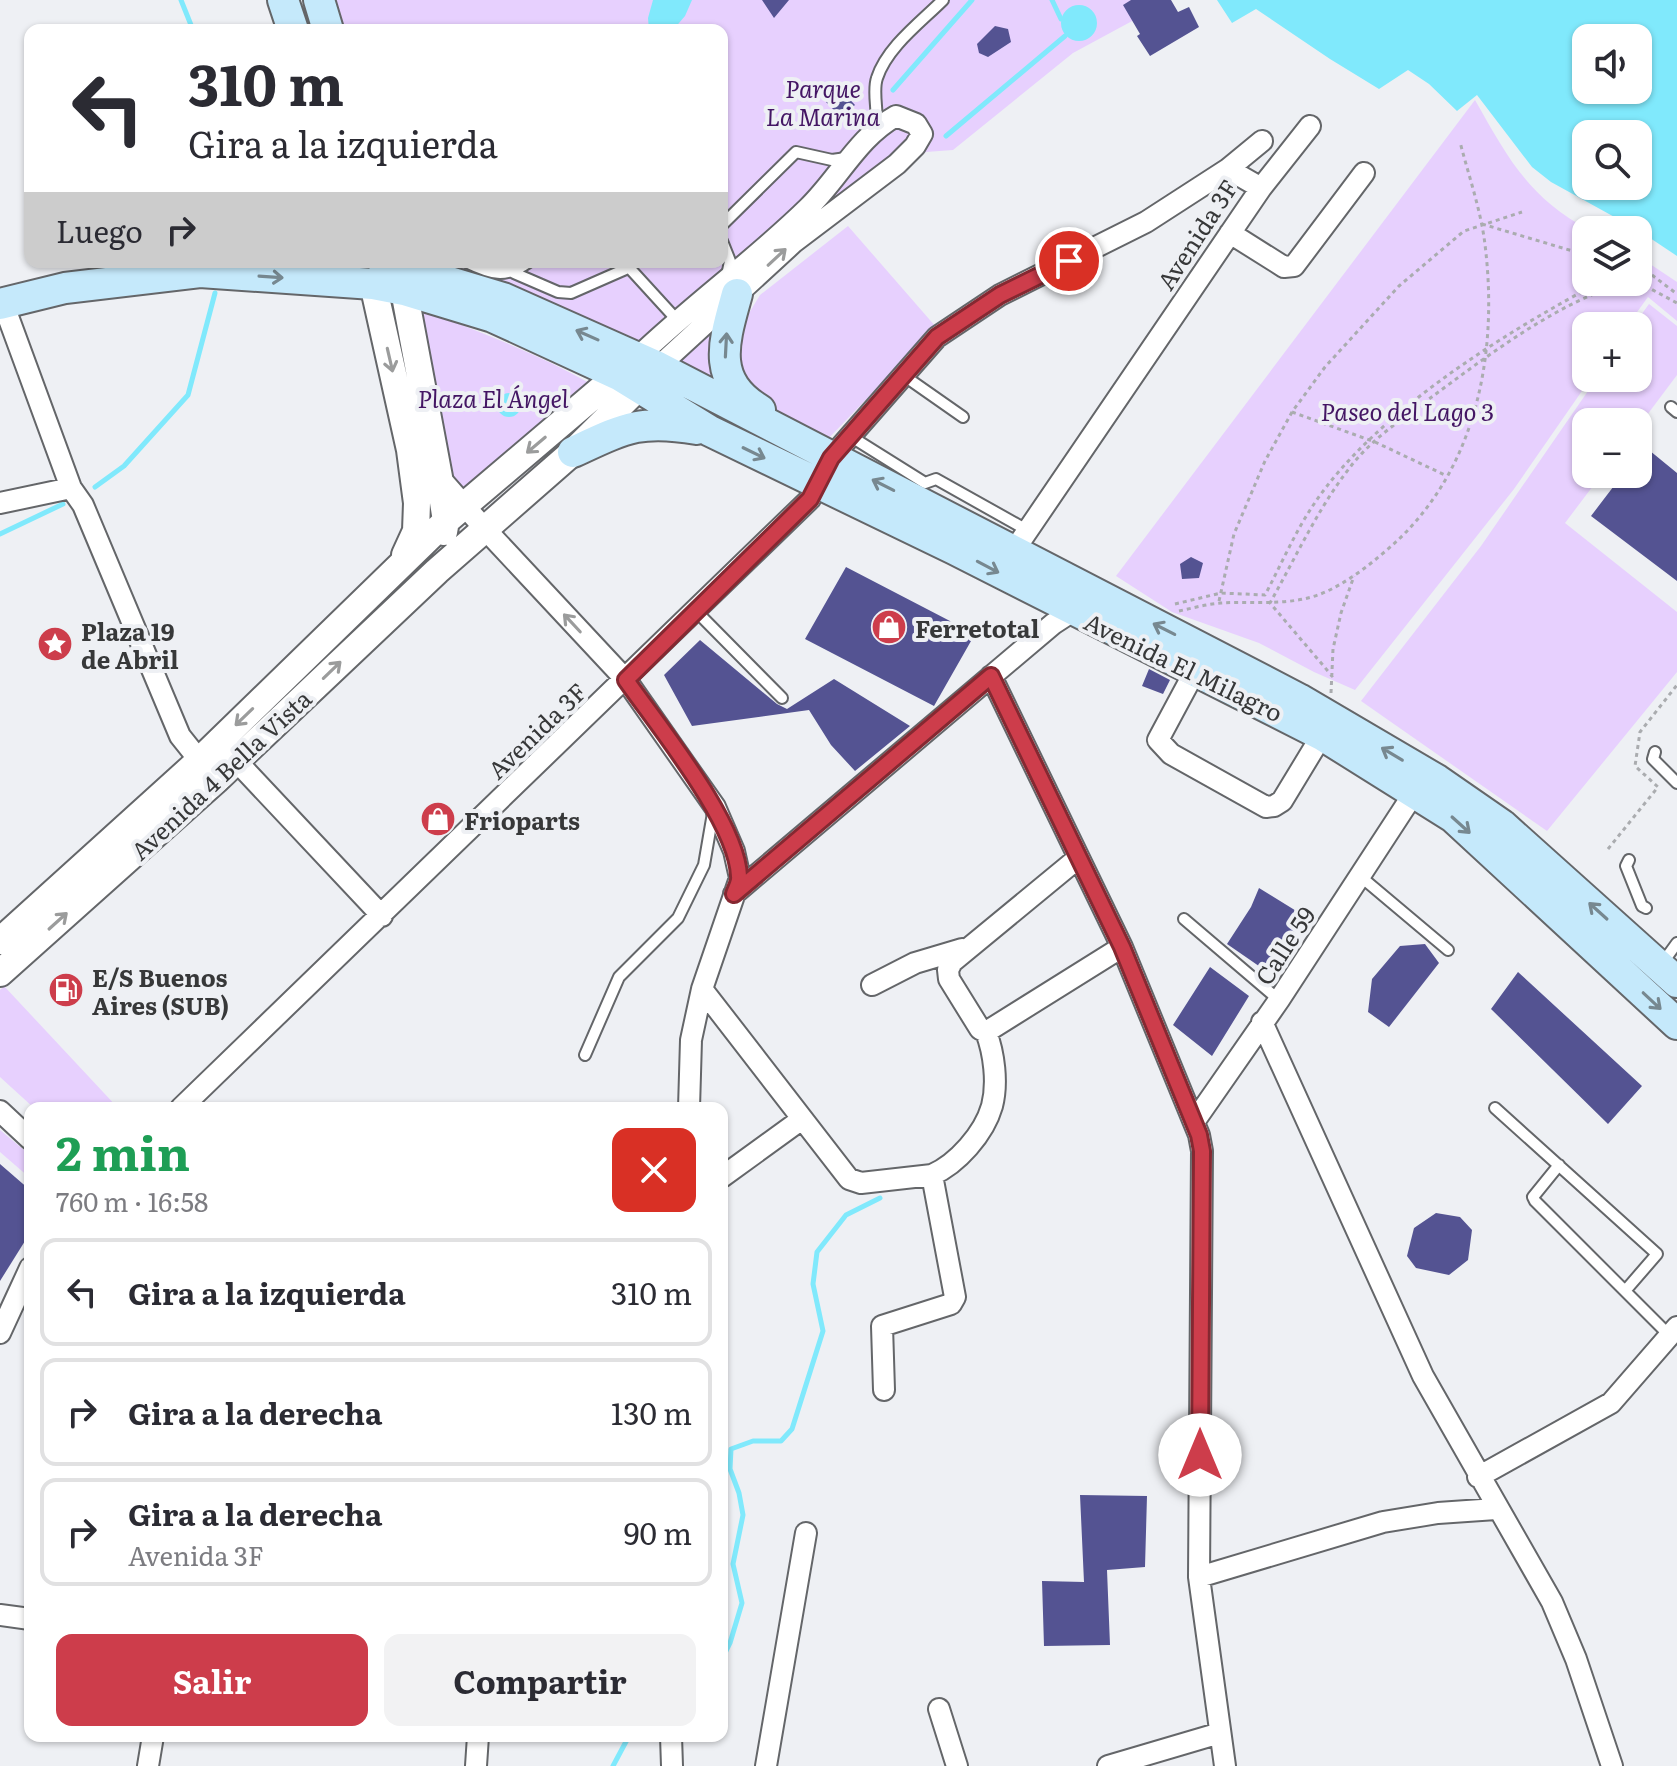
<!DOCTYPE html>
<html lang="es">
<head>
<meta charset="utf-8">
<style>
	:root { --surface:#fff; --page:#f2f2f3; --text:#2b2b33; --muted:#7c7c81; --line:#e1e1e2; --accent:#cd3d4b }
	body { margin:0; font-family:Literata,serif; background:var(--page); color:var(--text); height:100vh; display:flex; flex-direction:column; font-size:30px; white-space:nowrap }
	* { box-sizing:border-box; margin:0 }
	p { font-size:26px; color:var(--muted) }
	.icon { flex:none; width:44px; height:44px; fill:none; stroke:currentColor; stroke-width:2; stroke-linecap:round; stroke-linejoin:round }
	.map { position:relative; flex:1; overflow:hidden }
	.sheet { position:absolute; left:24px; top:1102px; width:704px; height:640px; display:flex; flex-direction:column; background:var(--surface); border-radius:16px; box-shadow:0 2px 6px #0004 }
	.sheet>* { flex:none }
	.hud { position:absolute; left:24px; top:24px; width:704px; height:244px; border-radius:16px; box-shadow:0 2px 6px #0004; background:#fff; color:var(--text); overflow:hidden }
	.controls { position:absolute; left:1572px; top:24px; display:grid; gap:16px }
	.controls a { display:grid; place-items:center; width:80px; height:80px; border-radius:16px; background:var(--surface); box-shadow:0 2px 6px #0004; font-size:40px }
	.pin { position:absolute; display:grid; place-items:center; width:68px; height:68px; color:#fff; margin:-34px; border:4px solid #fff; border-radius:50%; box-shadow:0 2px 8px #0007 }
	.me { position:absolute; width:88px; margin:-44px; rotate:0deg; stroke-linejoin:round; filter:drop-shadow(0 0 6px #0008) }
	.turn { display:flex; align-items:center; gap:28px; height:168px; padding:0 32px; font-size:36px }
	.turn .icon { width:104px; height:104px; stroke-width:2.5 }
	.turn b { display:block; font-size:56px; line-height:68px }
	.then { display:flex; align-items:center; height:76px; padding:0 32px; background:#0003; gap:16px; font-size:30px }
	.round { display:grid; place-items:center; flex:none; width:84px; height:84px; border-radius:16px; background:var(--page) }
	.overview { display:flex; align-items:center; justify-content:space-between; height:136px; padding:0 32px }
	h1 { font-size:48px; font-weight:700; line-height:60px; color:#1e9e55 }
	.button { display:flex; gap:16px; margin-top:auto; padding:16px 32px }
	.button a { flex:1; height:92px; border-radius:16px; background:var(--accent); color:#fff; font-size:32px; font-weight:700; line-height:92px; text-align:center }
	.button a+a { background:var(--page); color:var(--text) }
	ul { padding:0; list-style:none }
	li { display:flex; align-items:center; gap:24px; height:108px; margin:0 16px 12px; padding:0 16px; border:4px solid var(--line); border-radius:16px }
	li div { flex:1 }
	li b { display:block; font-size:30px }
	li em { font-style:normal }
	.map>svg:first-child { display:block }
	.green { fill:#e7d0fe }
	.water { fill:#80e9fc; fill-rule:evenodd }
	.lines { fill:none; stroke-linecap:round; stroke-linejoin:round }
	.stream { stroke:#80e9fc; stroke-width:5 }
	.building { fill:#545392 }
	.service-casing { stroke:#646669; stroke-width:14 }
	.minor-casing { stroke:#646669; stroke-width:24 }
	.tertiary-casing { stroke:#646669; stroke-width:30 }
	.secondary-casing { stroke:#646669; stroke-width:34 }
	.path { stroke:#aaacaf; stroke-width:3; stroke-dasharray:4 4; stroke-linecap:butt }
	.service { stroke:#fff; stroke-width:10 }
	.minor { stroke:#fff; stroke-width:20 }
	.tertiary { stroke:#fff; stroke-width:26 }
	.secondary { stroke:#c5e9fb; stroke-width:30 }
	.oneway { stroke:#9b9c9c }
	.oneway2 { stroke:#778890 }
	.route-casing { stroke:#852831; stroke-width:20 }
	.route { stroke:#cd3d4b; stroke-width:14 }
	.labels { text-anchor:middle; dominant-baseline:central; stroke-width:8; stroke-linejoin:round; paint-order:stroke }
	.park-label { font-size:24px; font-style:italic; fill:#441664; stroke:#eef0f4 }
	.street-label { font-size:24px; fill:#373839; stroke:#eef0f4 }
	.poi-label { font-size:24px; font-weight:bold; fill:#373839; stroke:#eef0f4; text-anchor:start }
</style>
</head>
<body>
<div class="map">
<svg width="1677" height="1766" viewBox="0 0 1677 1766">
	<rect width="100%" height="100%" fill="#eef0f4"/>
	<path class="green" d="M 335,0 L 1171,0 L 1073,53 L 953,150 L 926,152 L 855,203 L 746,293 L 729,393 L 423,262 L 722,262 L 722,30 L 344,30 Z
		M 1475,100 C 1508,158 1528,197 1589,230 L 1586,230 L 1586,282 L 1638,282 L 1638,256 L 1677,282 L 1677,321 L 1648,297 L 1627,326 L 1586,326 L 1586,378 L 1591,378 L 1514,489 L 1355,690 L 1314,672 L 1259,643 L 1172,612 L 1116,576 Z
		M 848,226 L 936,327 L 826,441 L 754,396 L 735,354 L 740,328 L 760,295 Z
		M 1649,304 L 1677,326 L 1677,375 L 1638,427 L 1638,422 L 1586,422 L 1586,474 L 1602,474 L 1565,523 L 1677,612 L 1677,672 L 1547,831 L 1361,701 L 1481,546 L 1597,378 L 1638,378 L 1638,326 L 1633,326 Z
		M 416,308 C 478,331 537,353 593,385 L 468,493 L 451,478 Z
		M 4,986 L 118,1108 L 34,1108 L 0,1077 L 0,990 Z
		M 0,1130 L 30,1155 L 30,1178 L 0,1152 Z"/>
	<path class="water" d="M 653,0 L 692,0 L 685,16 L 673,30 L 649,30 L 648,18 Z
		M 1217,0 L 1677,0 L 1677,256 L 1638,230 L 1551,182 L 1532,167 L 1477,95 L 1457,111 L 1429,84 L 1408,70 L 1379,89 L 1330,59 L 1256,9 L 1232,23 ZM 1586,38 L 1638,38 L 1638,90 L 1586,90 ZM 1586,134 L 1638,134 L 1638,186 L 1586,186 Z
		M1061 23a18 18 0 1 1 36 0a18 18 0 1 1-36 0Z
		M497 405a12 12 0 1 1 24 0a12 12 0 1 1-24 0Z"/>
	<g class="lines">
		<path class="stream" d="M 181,0 L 193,30
			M 1052,0 L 1061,19
			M 893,90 L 972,0
			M 946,136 L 1065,36
			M 95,487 L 124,466 L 188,395 L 215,293
			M 0,534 L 63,504
			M 722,1659 L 730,1643 L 742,1603 L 733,1564 L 743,1515 L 739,1493 L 730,1469 L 731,1449 L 753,1441 L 781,1441 L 792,1429 L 823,1331 L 813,1284 L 817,1252 L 846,1215 L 880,1198
			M 613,1766 L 629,1736"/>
	</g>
	<path class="building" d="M 762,0 L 789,0 L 774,18 Z
		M 1131,0 L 1171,0 L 1178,12 L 1189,7 L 1199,27 L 1150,56 L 1137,36 L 1140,34 L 1123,5 Z
		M 995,26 L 1008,29 L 1011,42 L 988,57 L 979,53 L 977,44 Z
		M 841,90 L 855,105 L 841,117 L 826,102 Z
		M 1644,446 L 1677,473 L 1677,581 L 1591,516 L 1623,474 L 1638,474 L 1638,454 Z
		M 1191,557 L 1203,563 L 1199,578 L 1182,579 L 1180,564 Z
		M 846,567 L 975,634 L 934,706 L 805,639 Z
		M 700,640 L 777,704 L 787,709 L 834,679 L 910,726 L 855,771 L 831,745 L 809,710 L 692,726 L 664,675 Z
		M 1149,669 L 1170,680 L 1163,694 L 1142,686 Z
		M 1259,888 L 1306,917 L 1269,973 L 1227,944 L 1251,907 Z
		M 1425,944 L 1439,963 L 1389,1027 L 1368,1012 L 1372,979 L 1400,946 Z
		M 1210,967 L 1249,996 L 1212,1056 L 1173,1025 Z
		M 1518,972 L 1642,1086 L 1608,1124 L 1491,1009 Z
		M 0,1164 L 30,1190 L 30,1233 L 0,1281 Z
		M 1436,1213 L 1460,1217 L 1472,1230 L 1468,1260 L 1449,1275 L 1416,1268 L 1407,1256 L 1414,1228 Z
		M 1080,1495 L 1147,1496 L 1145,1567 L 1107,1570 L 1110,1645 L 1044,1646 L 1042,1581 L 1084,1582 Z"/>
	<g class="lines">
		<defs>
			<path id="service" d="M 876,128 C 879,113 872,92 877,78 C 887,47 921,22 943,0
				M 722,225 L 796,152 L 832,160 L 846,158
				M 722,241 L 730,261 L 727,276
				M 466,262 C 491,274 505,279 529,262
				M 624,262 L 677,320
				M 514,273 L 558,292 L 571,293 L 628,268
				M 903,375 L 963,417
				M 1671,407 L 1677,412
				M 850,436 L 925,483 L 936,479 L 1027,530
				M 696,611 L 782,698
				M 1655,752 L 1653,759 L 1677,783
				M 1629,860 L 1626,866 L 1642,906 L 1646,908
				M 1360,876 L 1448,950
				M 1184,919 L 1279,1000
				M 1661,965 L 1677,943
				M 585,1055 L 619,977 L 678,918 L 704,865 L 713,813
				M 1495,1108 L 1657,1254 L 1625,1291
				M 1559,1165 L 1533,1197 L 1535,1201 L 1670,1336"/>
			<path id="minor" d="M 1228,169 L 1262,141
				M 1261,188 L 1310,126
				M 1230,233 L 1284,267 L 1294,266 L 1364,173
				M 3,303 L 71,488
				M 637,358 C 692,305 754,261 808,208 C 839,178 858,137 896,116 L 916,124 L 922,134 L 915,146 L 897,164 L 794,242 L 658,367
				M 439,477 L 485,529 L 626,680 L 715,807 L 734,851 L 740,878 L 702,989 L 691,1040 L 689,1108
				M 0,503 L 71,488 L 83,505 L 180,736 L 208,771
				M 1195,671 L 1158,740 L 1171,754 L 1266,807 L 1274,806 L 1282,801 L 1322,735
				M 991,676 L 1122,947 L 1199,1135 L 1202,1151 L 1199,1577 L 1225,1766
				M 226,750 L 382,916
				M 1077,859 L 952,962 L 948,970 L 949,979 L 980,1029 L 986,1032 L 1122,947
				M 734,894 L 1053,624 L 1073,611
				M 872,985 L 915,963 L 962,949
				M 702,989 L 849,1179 L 861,1183 L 932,1175 L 955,1297 L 951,1304 L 882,1326 L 884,1390
				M 1262,1022 L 1423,1376 L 1552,1602 L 1576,1659 L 1612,1766
				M 181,1108 L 810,499 L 831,458 L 937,337 L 1000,295 L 1146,222 L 1228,169 L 1261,188 L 1013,552
				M 0,1111 L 30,1139
				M 1194,1122 L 1279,1000 L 1414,793
				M 932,1175 C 957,1164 984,1134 992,1106 C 998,1083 994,1053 986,1032
				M 722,1177 L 802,1119
				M 0,1333 L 30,1268
				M 1478,1477 L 1611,1403 L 1677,1327
				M 1199,1577 L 1383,1522 L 1438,1513 L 1496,1509
				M 0,1615 L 30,1619
				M 939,1709 L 957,1766
				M 671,1736 L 672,1766
				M 148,1766 L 153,1736
				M 476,1766 L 478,1736
				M 766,1766 L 806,1533
				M 1108,1766 L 1220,1733"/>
			<path id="tertiary" d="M 373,284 L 410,450 L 417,503 L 416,531 L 405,555
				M 404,290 L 439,477 L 446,521 L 444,532
				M 0,941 L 199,761 L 446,521 L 632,363
				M 0,973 L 216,780 L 437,571 L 573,452 L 651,375"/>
			<path id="secondary" d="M 283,0 L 293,30
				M 319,0 L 328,30
				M 383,262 L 503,298 L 658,367 L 1299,699 L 1437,780 L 1502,825 L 1677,982
				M 737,294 C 724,341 710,380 760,410
				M 0,304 L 65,288 L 200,272 L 373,284 L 404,290 L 493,317 L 619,375 L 710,431 L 954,549 L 1322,735 L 1453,817 L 1677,1024
				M 573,452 C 625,428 640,419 697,429"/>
		</defs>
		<use href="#service" class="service-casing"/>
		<use href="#minor" class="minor-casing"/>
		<use href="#tertiary" class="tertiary-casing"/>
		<use href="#secondary" class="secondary-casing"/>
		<path class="path" d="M 1482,224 L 1586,255
			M 1638,269 L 1644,269 L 1677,294
			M 1638,282 L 1677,303
			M 1292,412 L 1375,442 L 1447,476
			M 1219,601 L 1234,534 L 1265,461 L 1292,412 L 1325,367 L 1399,286 L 1464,231 L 1522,212
			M 1175,604 L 1221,593 L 1265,595 C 1281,565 1295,532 1314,504 C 1375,413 1504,333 1600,282
			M 1179,611 C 1193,608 1207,604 1221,603 C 1253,601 1287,606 1318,595 C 1347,584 1375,561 1398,540 C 1480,462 1499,345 1484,237 C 1479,205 1468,173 1460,142
			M 1333,677 L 1270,603 C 1296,557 1318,508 1351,466 C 1372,439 1402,419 1429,399 C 1486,357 1561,299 1629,282
			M 1331,693 L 1333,649 L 1341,613 L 1354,576
			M 1608,849 L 1658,787 L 1635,766 L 1640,732 L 1677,685"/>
		<use href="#service" class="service"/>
		<use href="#minor" class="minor"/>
		<use href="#tertiary" class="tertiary"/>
		<use href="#secondary" class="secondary"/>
	</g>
	<defs><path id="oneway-shaft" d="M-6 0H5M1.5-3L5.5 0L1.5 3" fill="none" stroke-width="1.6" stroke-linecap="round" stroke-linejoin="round" transform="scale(2)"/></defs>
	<g class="oneway">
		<use href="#oneway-shaft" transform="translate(777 257) rotate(-43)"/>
		<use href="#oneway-shaft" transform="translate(390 360) rotate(77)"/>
		<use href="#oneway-shaft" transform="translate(536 445) rotate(140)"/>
		<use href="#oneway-shaft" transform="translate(572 623) rotate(-133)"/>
		<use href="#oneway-shaft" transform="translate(332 670) rotate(-44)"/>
		<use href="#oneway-shaft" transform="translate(244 717) rotate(136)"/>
		<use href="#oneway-shaft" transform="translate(58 921) rotate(-42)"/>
	</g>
	<g class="oneway2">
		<use href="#oneway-shaft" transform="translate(271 277) rotate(4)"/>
		<use href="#oneway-shaft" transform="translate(587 335) rotate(-156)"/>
		<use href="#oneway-shaft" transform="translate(726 345) rotate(-87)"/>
		<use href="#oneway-shaft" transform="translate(754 453) rotate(26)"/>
		<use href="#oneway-shaft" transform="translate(883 485) rotate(-153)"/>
		<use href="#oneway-shaft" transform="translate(988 567) rotate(28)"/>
		<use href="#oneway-shaft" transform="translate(1164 629) rotate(-153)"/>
		<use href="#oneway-shaft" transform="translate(1392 754) rotate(-149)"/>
		<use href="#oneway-shaft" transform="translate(1461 825) rotate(42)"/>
		<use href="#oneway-shaft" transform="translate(1598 911) rotate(-138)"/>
		<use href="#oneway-shaft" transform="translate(1652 1001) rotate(43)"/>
	</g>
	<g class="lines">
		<defs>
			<path id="route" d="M 1069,261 L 1000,295 L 937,337 L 831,458 L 810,499 L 626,680 C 658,726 737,822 739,876 C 740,882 736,888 734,894 L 991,676 L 1122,947 L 1199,1135 L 1202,1151 L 1200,1455"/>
		</defs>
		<use href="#route" class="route-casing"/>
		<use href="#route" class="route"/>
	</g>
	<defs>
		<symbol id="shop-disc" viewBox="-11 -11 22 22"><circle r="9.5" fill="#cd3d4b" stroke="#eef0f4"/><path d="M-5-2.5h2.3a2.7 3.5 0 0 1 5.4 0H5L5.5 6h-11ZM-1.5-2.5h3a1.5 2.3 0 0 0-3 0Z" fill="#fff"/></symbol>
		<symbol id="sight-disc" viewBox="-11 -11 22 22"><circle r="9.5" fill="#cd3d4b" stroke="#eef0f4"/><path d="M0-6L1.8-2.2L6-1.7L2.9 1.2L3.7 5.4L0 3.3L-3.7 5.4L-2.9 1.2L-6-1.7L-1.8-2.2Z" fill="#fff"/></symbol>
		<symbol id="fuel-disc" viewBox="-11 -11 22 22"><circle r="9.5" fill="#cd3d4b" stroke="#eef0f4"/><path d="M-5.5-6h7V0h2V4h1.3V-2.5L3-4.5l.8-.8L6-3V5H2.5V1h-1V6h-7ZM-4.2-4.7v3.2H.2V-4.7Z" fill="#fff"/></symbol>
	</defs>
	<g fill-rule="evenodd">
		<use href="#shop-disc" x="869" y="607" width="40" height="40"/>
		<use href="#sight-disc" x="35" y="624" width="40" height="40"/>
		<use href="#shop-disc" x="418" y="799" width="40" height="40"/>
		<use href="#fuel-disc" x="46" y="970" width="40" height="40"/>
	</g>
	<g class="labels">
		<g class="park-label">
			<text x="823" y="87">Parque<tspan x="823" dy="28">La Marina</tspan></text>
			<text x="493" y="397">Plaza El Ángel</text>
			<text x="1407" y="410">Paseo del Lago 3</text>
		</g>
		<g class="street-label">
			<text transform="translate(1196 234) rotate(-57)">Avenida 3F</text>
			<text transform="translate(1184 666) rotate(26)">Avenida El Milagro</text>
			<text transform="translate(536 730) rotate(-44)">Avenida 3F</text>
			<text transform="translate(220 774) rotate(-43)">Avenida 4 Bella Vista</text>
			<text transform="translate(1284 945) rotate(-57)">Calle 59</text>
		</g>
		<g class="poi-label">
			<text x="915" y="627">Ferretotal</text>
			<text x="81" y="630">Plaza 19<tspan x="81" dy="28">de Abril</tspan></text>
			<text x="464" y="819">Frioparts</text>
			<text x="92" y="976">E/S Buenos<tspan x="92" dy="28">Aires (SUB)</tspan></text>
		</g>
	</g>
</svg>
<div class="controls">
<a><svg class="icon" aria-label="sound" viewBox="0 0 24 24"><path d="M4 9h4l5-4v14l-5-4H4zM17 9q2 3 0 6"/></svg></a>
<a><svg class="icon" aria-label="search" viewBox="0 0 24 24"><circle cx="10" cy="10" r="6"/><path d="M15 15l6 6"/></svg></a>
<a><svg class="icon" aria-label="layers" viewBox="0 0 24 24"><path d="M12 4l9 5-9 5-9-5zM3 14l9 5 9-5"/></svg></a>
<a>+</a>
<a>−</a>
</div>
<div class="pin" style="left:1069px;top:261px;background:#d93025"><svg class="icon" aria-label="arrive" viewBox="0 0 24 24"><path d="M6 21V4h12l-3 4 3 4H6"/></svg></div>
<svg class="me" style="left:1200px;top:1455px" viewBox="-20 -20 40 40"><circle r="19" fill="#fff"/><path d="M0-13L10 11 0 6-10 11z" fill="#cd3d4b"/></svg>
<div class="hud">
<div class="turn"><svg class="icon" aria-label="left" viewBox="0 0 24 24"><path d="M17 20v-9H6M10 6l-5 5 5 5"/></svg><div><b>310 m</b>Gira a la izquierda</div></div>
<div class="then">Luego<svg class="icon" aria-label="right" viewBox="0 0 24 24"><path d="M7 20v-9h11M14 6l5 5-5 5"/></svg></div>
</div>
<section class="sheet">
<div class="overview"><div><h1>2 min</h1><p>760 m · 16:58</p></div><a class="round" style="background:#d93025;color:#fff"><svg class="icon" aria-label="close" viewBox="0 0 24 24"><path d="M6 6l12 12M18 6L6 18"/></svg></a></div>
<ul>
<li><svg class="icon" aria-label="left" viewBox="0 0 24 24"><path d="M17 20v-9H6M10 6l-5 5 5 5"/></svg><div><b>Gira a la izquierda</b></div><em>310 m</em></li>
<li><svg class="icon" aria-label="right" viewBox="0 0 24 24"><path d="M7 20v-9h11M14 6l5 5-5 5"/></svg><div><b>Gira a la derecha</b></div><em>130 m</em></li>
<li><svg class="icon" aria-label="right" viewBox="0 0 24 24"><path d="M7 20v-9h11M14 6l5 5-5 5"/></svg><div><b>Gira a la derecha</b><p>Avenida 3F</p></div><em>90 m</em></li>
</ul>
<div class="button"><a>Salir</a><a>Compartir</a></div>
</section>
</div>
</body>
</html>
